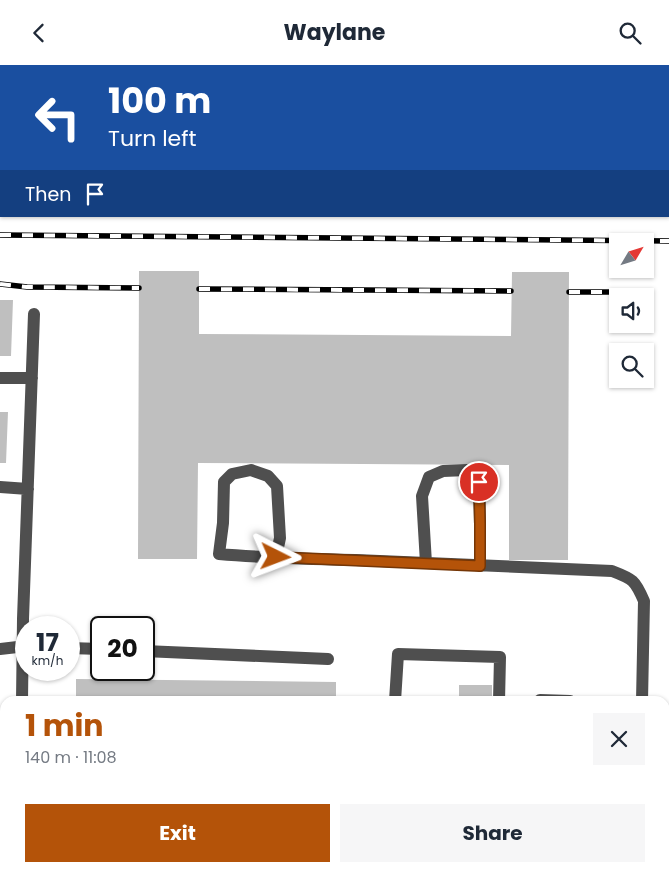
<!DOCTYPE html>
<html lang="en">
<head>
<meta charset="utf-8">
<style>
	:root { --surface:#fff; --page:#f6f6f7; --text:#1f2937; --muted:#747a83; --accent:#b45309 }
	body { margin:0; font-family:Poppins,sans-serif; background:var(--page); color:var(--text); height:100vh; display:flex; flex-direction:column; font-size:19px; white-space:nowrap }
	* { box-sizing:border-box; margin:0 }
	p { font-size:16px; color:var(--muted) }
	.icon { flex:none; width:28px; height:28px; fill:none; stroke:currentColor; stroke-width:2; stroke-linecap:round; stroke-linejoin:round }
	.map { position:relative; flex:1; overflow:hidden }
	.side { position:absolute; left:0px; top:631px; width:670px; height:176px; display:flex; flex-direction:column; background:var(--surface); border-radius:15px 15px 0 0; box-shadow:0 1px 4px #0004 }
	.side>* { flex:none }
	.guide { position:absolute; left:0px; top:0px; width:670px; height:152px; box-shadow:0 1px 4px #0004; background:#1a4fa0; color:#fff; overflow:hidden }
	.needle { width:32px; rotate:52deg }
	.fabs { position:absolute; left:609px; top:168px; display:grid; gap:10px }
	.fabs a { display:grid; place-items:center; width:45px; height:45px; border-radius:0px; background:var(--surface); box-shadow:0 1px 4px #0004; font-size:25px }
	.speed { position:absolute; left:15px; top:551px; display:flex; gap:10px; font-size:25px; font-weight:700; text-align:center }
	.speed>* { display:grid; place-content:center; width:65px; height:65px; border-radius:50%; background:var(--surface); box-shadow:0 1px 4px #0004; line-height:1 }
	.speed small { font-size:12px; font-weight:400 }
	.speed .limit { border:2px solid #111; border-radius:8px; background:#fff; color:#111 }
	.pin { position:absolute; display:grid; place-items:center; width:42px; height:42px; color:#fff; margin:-21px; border:2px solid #fff; border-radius:50%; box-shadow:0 1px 5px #0007 }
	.me { position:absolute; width:55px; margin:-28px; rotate:93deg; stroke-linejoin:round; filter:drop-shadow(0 0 4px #0008) }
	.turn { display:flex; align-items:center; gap:18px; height:105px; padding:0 25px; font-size:22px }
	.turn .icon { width:65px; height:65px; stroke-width:2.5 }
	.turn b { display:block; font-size:35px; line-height:42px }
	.then { display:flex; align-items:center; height:48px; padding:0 25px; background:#0003; gap:10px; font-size:19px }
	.round { display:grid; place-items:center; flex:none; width:52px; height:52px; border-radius:0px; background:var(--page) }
	.head { display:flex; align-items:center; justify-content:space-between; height:85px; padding:0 25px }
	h1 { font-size:30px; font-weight:700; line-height:38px; color:var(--accent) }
	.button { display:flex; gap:10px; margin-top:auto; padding:10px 25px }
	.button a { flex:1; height:58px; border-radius:0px; background:var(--accent); color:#fff; font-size:20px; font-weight:700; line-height:58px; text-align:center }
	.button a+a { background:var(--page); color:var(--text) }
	header { display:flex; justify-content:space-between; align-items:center; height:65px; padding:0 25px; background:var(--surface); font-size:22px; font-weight:700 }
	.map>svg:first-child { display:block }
	.building { fill:#bfbfbf }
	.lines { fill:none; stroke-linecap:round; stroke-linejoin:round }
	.minor { stroke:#4f4f4f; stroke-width:12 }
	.rail-casing { stroke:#000; stroke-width:5.5 }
	.rail { stroke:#fff; stroke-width:4; stroke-dasharray:11; stroke-linecap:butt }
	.route-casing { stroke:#753606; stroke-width:12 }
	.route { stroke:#b45309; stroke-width:9 }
</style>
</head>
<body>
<header><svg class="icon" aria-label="back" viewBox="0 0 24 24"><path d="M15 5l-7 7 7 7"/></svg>Waylane<svg class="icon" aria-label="search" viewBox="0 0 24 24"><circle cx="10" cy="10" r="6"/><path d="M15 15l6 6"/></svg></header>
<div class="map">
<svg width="669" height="807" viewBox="0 0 669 807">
	<rect width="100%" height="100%" fill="#fff"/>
	<path class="building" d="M 139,206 L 199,206 L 199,269 L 511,271 L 512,207 L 569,207 L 568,495 L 509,495 L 509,400 L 198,398 L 197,494 L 138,494 Z
		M 0,235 L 13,235 L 11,291 L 0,291 Z
		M 0,347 L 8,347 L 6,398 L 0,398 Z
		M 76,614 L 336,617 L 336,636 L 76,636 Z
		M 459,620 L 492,620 L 492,636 L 459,636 Z"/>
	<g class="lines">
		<path class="minor" d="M 303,1 L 303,0
			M 0,313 L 32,313
			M 0,422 L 28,424
			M 276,492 L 280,473 L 277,421 L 268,411 L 251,405 L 232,409 L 224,417 L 223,458 L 219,489 C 265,493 311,494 356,495 C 441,499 526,503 612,506 C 633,514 635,515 644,536 L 642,636
			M 426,498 L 422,431 L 429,412 L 443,406 L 467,405 L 479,417 L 480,459 L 480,501
			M 69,583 L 101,584
			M 0,584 L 26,581
			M 144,586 L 328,594
			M 22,636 L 23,554 L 34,249
			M 395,636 L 398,589 L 500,592 L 499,636
			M 539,636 L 540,635 L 570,636
			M 0,751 L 5,752
			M 20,807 L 20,802
			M 387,807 L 387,802
			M 496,807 L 496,802
			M 638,807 L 639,802"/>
		<defs>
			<path id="rail" d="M 0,170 L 669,176
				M 0,219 L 27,222 L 139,223
				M 199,224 L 511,226
				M 569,227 L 635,227"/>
		</defs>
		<use href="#rail" class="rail-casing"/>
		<use href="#rail" class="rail"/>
	</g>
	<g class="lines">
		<defs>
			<path id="route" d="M 276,492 L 480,501 L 480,459 L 479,417"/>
		</defs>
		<use href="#route" class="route-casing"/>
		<use href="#route" class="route"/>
	</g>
</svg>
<div class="fabs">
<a><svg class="needle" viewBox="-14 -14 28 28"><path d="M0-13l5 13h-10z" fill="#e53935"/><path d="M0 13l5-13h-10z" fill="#747a83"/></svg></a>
<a><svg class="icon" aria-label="sound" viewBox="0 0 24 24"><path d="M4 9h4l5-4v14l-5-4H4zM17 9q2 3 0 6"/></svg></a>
<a><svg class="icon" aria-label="search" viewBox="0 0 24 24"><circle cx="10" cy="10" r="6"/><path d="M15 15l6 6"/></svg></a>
</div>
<div class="speed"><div>17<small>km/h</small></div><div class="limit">20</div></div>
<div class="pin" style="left:479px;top:417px;background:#d93025"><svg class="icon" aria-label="arrive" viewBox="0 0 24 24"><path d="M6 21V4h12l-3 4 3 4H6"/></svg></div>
<svg class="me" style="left:276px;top:492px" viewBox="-20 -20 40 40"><path d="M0-17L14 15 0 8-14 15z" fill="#b45309" stroke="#fff" stroke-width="4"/></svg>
<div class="guide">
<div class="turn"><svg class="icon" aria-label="left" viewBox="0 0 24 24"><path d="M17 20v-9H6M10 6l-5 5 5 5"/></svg><div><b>100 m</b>Turn left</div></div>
<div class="then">Then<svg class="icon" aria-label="arrive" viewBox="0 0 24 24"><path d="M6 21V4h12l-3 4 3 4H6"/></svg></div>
</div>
<section class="side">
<div class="head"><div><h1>1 min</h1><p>140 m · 11:08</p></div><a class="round"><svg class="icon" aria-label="close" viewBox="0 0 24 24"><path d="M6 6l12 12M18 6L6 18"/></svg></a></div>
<div class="button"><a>Exit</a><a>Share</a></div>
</section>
</div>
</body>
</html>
